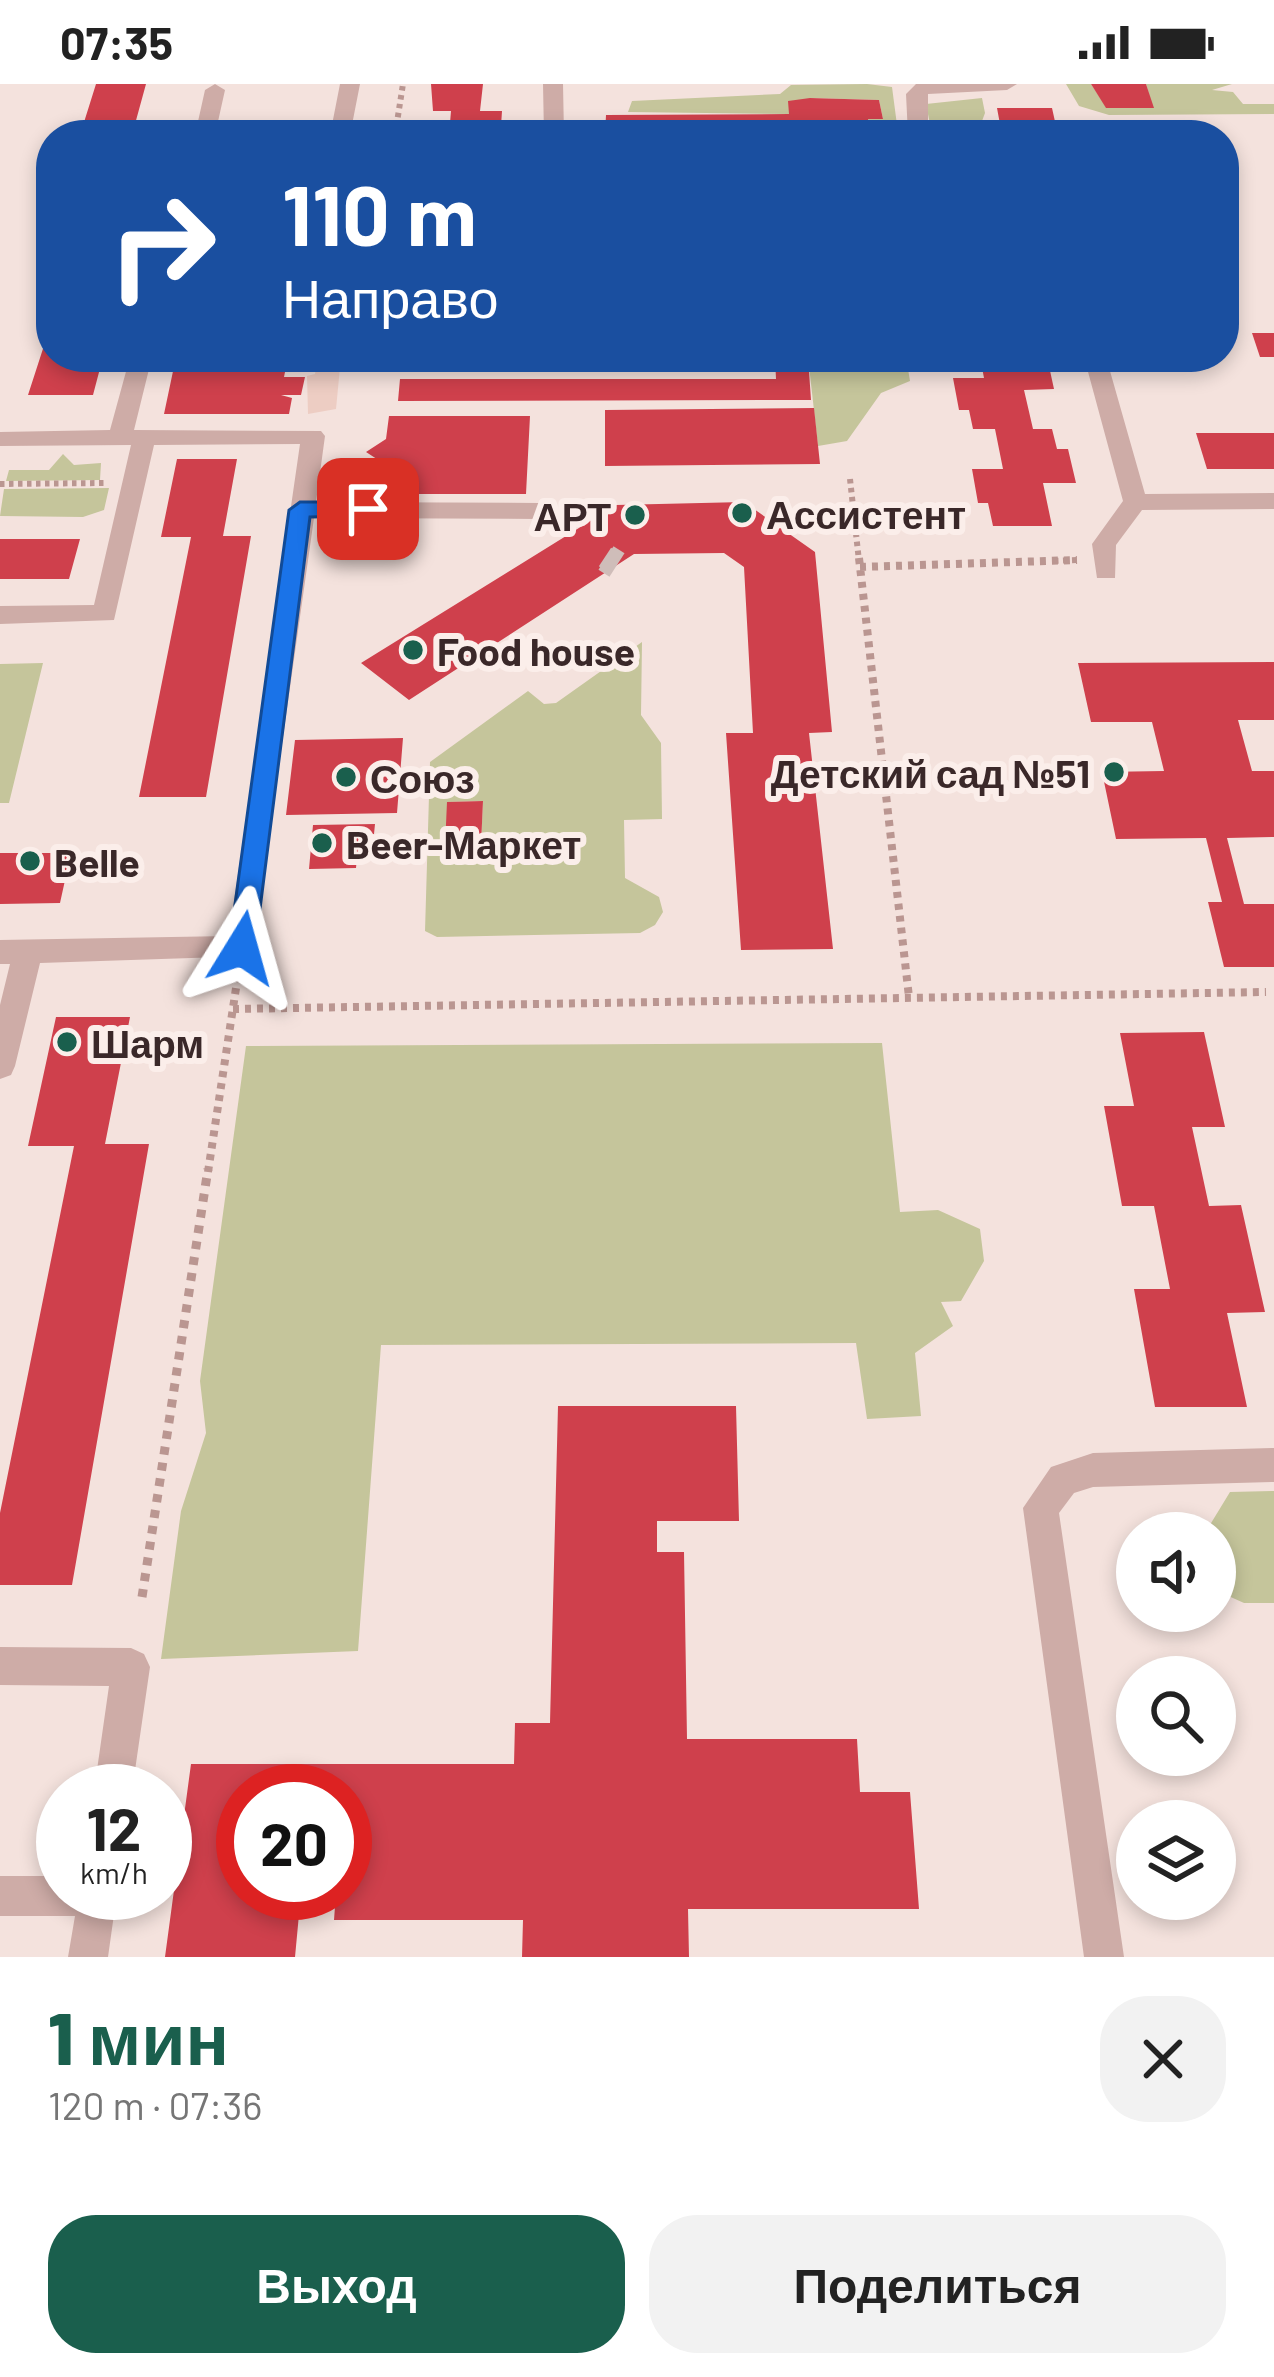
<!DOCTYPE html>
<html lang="ru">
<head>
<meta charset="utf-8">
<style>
	:root { --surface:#fff; --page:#f2f2f2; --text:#222; --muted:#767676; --accent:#1a5f4d }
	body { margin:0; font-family:Barlow,sans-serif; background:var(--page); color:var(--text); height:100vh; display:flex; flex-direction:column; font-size:45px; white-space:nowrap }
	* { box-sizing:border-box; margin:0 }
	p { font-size:39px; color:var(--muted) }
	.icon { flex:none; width:66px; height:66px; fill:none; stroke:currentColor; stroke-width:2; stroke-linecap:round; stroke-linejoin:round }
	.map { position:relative; height:1873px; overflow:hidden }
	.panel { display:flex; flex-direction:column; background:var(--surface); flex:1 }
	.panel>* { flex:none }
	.banner { position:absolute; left:36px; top:36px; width:1203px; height:252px; border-radius:48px; box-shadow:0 6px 18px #0003; background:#1a4fa0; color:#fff; overflow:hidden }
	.tools { position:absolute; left:1116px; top:1428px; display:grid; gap:24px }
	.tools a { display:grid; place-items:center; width:120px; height:120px; border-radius:50%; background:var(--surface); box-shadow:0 6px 18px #0003; font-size:60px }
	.speed { position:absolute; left:36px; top:1680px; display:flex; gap:24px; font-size:60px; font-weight:700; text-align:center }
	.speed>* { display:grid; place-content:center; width:156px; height:156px; border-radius:50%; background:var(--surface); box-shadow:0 6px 18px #0003; line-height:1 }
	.speed small { font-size:30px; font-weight:400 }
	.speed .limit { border:18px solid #d22; background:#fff; color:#111 }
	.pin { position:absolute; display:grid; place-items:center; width:102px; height:102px; color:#fff; margin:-51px; border-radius:24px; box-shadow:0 6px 18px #0006 }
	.me { position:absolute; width:132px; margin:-66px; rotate:8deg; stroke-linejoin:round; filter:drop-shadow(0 0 9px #0008) }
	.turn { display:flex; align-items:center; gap:42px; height:252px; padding:0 48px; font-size:54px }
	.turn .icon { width:156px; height:156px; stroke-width:2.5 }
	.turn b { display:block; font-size:84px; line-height:102px }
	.round { display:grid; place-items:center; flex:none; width:126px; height:126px; border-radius:48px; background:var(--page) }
	.headline { display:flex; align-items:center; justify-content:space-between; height:204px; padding:0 48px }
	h1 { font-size:72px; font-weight:800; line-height:90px; color:var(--accent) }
	.button { display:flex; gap:24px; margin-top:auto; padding:24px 48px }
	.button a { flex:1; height:138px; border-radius:48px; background:var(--accent); color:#fff; font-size:48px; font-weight:800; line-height:138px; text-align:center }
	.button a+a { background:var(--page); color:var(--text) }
	.status { display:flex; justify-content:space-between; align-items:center; height:84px; padding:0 60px; background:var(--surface); direction:ltr }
	.status svg { height:33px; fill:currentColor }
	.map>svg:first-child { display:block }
	.green { fill:#c5c59b; fill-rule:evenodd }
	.plaza { fill:#edcdc3 }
	.building { fill:#cf404c }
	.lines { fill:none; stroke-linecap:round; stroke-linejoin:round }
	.minor-tunnel-far1 { stroke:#cfbdb9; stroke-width:22; stroke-dasharray:22 10; stroke-linecap:butt }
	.minor-tunnel { stroke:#cfbdb9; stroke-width:28; stroke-dasharray:28 14; stroke-linecap:butt }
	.path-far2 { stroke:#ba9691; stroke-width:6; stroke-dasharray:4.5 4.5; stroke-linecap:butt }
	.path-far1 { stroke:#ba9691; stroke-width:8; stroke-dasharray:6 6; stroke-linecap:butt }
	.path { stroke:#ba9691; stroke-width:9; stroke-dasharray:8 8; stroke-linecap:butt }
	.minor { fill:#ceaca7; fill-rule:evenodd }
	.route { fill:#1a73e8; stroke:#114b97; stroke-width:3 }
	.poi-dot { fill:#1a5f4d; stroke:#fbeeea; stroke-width:4.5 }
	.labels { text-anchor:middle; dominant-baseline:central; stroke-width:12; stroke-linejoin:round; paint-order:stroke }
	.poi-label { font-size:39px; font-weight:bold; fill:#3a2829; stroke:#fbeeea; text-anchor:start }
</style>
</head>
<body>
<div class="status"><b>07:35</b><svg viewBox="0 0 49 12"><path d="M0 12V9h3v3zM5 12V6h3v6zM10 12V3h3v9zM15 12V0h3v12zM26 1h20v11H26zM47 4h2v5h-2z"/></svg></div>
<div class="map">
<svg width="1274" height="1873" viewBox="0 0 1274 1873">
	<rect width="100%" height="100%" fill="#f4e2dd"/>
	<path class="green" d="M 867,0 L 892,3 L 897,41 L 869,41 L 868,35 L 883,35 L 879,16 L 811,14 L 789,30 L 628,28 L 632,17 L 780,10 L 791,1 Z
		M 1066,0 L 1091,0 L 1107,24 L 1153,24 L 1146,0 L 1232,0 L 1212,6 L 1233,8 L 1243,20 L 1274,20 L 1274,30 L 1109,31 L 1079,22 Z
		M 982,14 L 985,29 L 979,45 L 931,45 L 926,20 Z
		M 808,273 L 906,273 L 910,297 L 881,309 L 847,357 L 818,362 Z
		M 63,370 L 74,381 L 101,379 L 100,396 L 6,397 L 9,386 L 49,386 Z
		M 109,404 L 104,426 L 83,433 L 0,432 L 4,405 Z
		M 642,558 L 641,631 L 661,659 L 662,735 L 624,736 L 625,794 L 659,813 L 663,828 L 655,841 L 640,849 L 437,853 L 425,847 L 430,678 L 528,607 L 544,620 L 556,619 ZM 483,717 L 481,760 L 445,761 L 448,718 Z
		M 43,579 L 9,719 L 0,719 L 0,580 Z
		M 882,959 L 900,1128 L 938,1126 L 980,1145 L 984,1177 L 961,1217 L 941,1218 L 953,1242 L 915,1269 L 921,1332 L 867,1335 L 856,1259 L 381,1261 L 358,1567 L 161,1575 L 181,1427 L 206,1349 L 200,1297 L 246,962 Z
		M 1274,1407 L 1274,1519 L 1244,1519 L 1215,1506 L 1215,1449 L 1205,1449 L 1230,1408 Z"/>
	<path class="plaza" d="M 318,273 L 341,273 L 336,325 L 308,330 L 307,292 L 315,290 Z"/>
	<path class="building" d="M 96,0 L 146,0 L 132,51 L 80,51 Z
		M 431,0 L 483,0 L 480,27 L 502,27 L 501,42 L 509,42 L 509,51 L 449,51 L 451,27 L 433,27 Z
		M 1091,0 L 1146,0 L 1154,24 L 1106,24 Z
		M 810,14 L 879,16 L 883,35 L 868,35 L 869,41 L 790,41 L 791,51 L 605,51 L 606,31 L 789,30 L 788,17 Z
		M 997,24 L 1052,24 L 1058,51 L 1002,51 Z
		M 51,240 L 51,273 L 103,273 L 93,311 L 28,311 Z
		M 1252,249 L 1274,249 L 1274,273 L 1260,273 Z
		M 176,273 L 288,273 L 284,293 L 305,293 L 301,311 L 281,311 L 292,314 L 289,330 L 164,330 Z
		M 775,273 L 808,273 L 811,316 L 398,317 L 400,295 L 776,295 Z
		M 980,273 L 1047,273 L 1054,305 L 1024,306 L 1033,345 L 1052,345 L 1057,365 L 1068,365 L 1076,399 L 1043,399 L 1052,442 L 993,442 L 988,419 L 978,419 L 972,385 L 1003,385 L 995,345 L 973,345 L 969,326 L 959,326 L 953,294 L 984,294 Z
		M 814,324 L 820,380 L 605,382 L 605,326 Z
		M 389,332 L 530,332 L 526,410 L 379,410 L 383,379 L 366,368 L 386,355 Z
		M 1196,349 L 1274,349 L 1274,385 L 1207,385 Z
		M 177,375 L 237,375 L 223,452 L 251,452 L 206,713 L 139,713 L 191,453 L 161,453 Z
		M 744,418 L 815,468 L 832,648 L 809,649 L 833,865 L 741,866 L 726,649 L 753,649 L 744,483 L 724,469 L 634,470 L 409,616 L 361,579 L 616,421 Z
		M 0,455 L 80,455 L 69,495 L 0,495 Z
		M 1274,578 L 1274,636 L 1238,636 L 1252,687 L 1274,687 L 1274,753 L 1227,754 L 1244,820 L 1274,820 L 1274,883 L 1224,883 L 1208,818 L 1222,818 L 1206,754 L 1116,755 L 1102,688 L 1164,687 L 1152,638 L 1091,638 L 1078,579 Z
		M 403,654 L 397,729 L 286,731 L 295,656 Z
		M 483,717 L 481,761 L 445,762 L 447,718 Z
		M 375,740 L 374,750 L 359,750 L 356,784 L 309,785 L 313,741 Z
		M 0,769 L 71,769 L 60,819 L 0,820 Z
		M 56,933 L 130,933 L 105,1060 L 149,1060 L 72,1501 L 0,1501 L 0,1429 L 74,1062 L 28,1062 Z
		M 1204,948 L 1225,1043 L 1192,1043 L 1209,1122 L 1241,1121 L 1265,1228 L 1227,1229 L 1247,1323 L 1155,1323 L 1134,1205 L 1170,1205 L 1154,1122 L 1122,1122 L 1104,1022 L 1134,1022 L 1120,949 Z
		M 558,1322 L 736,1322 L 739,1437 L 657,1437 L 657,1468 L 684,1468 L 687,1655 L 857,1655 L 860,1708 L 910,1708 L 919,1825 L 688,1825 L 689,1873 L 522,1873 L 523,1836 L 334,1836 L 336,1809 L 345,1809 L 345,1707 L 243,1707 L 243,1809 L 301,1809 L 295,1873 L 165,1873 L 191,1680 L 514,1680 L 515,1639 L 550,1639 Z"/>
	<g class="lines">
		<path class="minor-tunnel-far1" d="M 605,473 L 611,477"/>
		<path class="minor-tunnel" d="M 606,474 L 617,481"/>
		<path class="path-far2" d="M 395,51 L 403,0
			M 850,395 L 859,477
			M 0,400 L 106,399
			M 1054,477 L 1077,476"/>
		<path class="path-far1" d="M 859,474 L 909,913
			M 860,483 L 1077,476
			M 233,925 L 1266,908
			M 208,1088 L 238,891"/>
		<path class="path" d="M 142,1513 L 208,1085"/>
		<path class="minor" d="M 215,0 L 225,6 L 215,51 L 195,51 L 205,6 Z
			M 340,0 L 360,0 L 350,51 L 330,51 Z
			M 543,0 L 563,0 L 564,51 L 544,51 Z
			M 916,0 L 1017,0 L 1007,6 L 928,10 L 928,51 L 908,51 L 906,10 Z
			M 130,273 L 152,273 L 134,346 L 321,347 L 325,352 L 316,418 L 539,419 L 551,427 L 539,435 L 314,434 L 252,872 L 40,879 L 15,982 L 11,991 L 0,995 L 0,921 L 10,880 L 0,880 L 0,856 L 229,852 L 300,360 L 154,361 L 114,536 L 0,540 L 0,522 L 94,521 L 131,361 L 0,362 L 0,348 L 110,346 Z
			M 1084,273 L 1106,273 L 1145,410 L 1274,409 L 1274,425 L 1142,426 L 1116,461 L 1115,494 L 1097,494 L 1092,460 L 1123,417 Z
			M 1274,1364 L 1274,1398 L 1093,1403 L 1074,1409 L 1059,1429 L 1124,1873 L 1084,1873 L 1023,1424 L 1051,1383 L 1093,1369 Z
			M 0,1563 L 131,1564 L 144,1570 L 150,1583 L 132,1707 L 94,1707 L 109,1602 L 0,1601 Z
			M 0,1792 L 63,1792 L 63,1809 L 117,1809 L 108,1873 L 68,1873 L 75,1832 L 0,1832 Z"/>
	</g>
	<path class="route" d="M 300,418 L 368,418 L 379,425 L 368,432 L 310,433 L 255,864 L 242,874 L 229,864 L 289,426 Z"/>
	<g class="poi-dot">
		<circle cx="742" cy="429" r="12"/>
		<circle cx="635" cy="431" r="12"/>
		<circle cx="413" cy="566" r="12"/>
		<circle cx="1114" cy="688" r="12"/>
		<circle cx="346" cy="693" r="12"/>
		<circle cx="322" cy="759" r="12"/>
		<circle cx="30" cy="777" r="12"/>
		<circle cx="67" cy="958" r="12"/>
	</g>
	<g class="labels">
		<g class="poi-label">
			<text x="766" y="429">Ассистент</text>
			<text x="611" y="431" text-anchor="end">АРТ</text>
			<text x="437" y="566">Food house</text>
			<text x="1090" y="688" text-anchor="end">Детский сад №51</text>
			<text x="370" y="693">Союз</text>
			<text x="346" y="759">Beer-Маркет</text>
			<text x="54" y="777">Belle</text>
			<text x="91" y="958">Шарм</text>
		</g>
	</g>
</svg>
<div class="tools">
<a><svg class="icon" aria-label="sound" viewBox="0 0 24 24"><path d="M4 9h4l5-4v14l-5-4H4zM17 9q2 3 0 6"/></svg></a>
<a><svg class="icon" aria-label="search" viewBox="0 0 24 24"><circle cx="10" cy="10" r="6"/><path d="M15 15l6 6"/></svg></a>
<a><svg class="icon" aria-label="layers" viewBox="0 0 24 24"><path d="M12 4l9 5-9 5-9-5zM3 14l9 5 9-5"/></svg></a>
</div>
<div class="speed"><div>12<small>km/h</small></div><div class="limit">20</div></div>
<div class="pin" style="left:368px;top:425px;background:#d93025"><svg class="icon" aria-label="arrive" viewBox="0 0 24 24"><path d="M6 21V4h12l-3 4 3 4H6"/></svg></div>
<svg class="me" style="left:242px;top:864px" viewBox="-20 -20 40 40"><path d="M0-17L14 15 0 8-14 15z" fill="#1a73e8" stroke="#fff" stroke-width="4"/></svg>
<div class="banner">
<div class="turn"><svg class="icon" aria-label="right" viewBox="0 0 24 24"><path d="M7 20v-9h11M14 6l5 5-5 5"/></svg><div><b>110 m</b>Направо</div></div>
</div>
</div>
<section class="panel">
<div class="headline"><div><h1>1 мин</h1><p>120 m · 07:36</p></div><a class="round"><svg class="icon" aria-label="close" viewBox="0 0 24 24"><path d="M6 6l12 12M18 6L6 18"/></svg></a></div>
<div class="button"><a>Выход</a><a>Поделиться</a></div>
</section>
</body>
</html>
